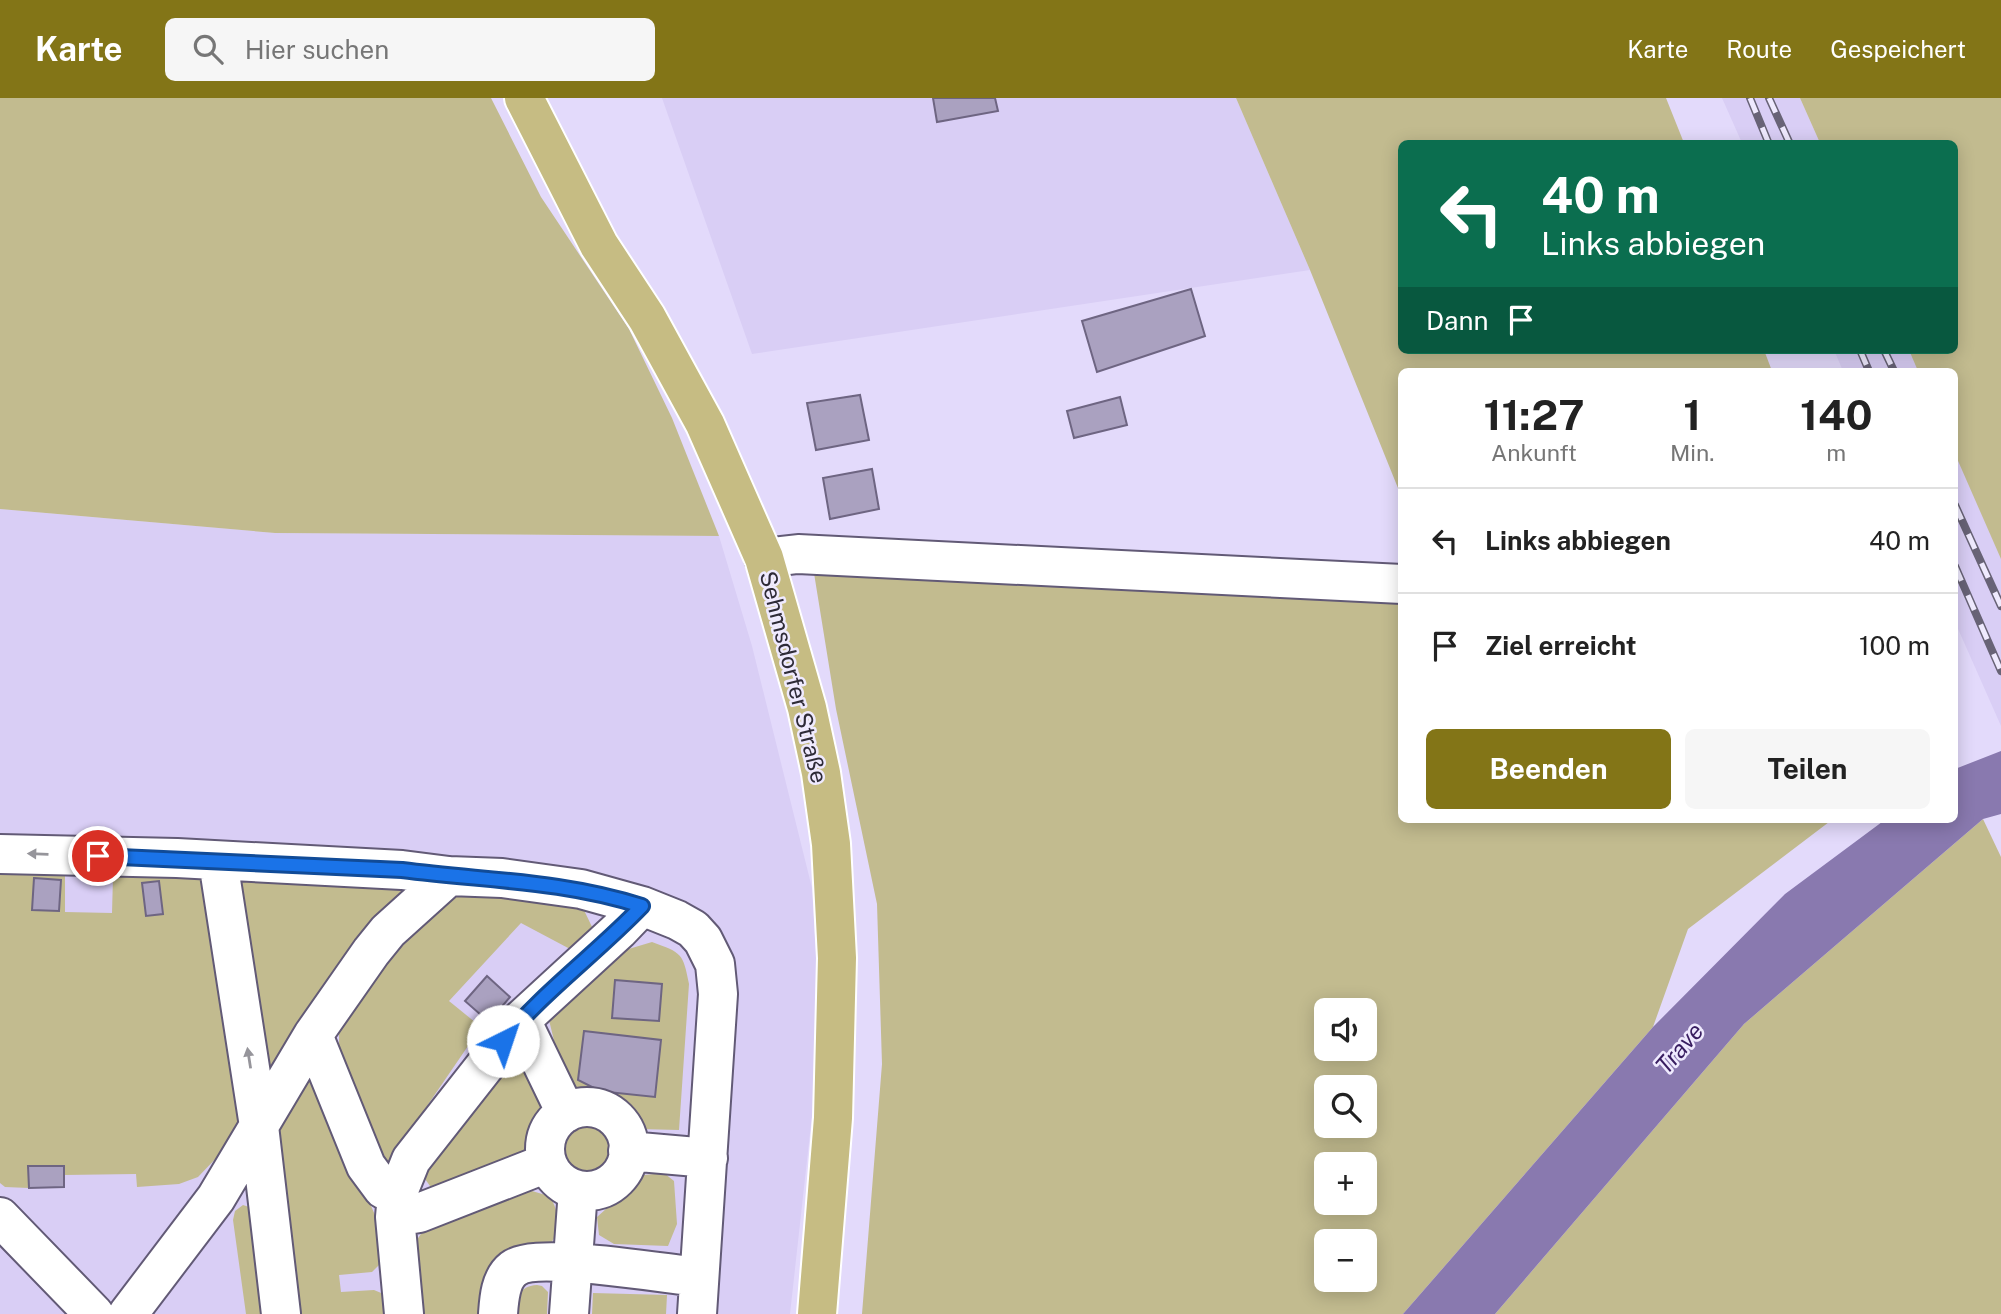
<!DOCTYPE html>
<html lang="de">
<head>
<meta charset="utf-8">
<style>
	:root { --surface:#fff; --page:#f6f6f6; --text:#222; --muted:#767676; --line:#e0e0e0; --accent:#837517 }
	body { margin:0; font-family:"Public Sans",sans-serif; background:var(--page); color:var(--text); height:100vh; display:flex; flex-direction:column; font-size:26px; white-space:nowrap }
	* { box-sizing:border-box; margin:0 }
	p { font-size:23px; color:var(--muted) }
	.icon { flex:none; width:38px; height:38px; fill:none; stroke:currentColor; stroke-width:2; stroke-linecap:round; stroke-linejoin:round }
	.map { position:relative; flex:1; overflow:hidden }
	.sheet { position:absolute; left:1398px; top:270px; width:560px; height:455px; display:flex; flex-direction:column; background:var(--surface); border-radius:10px; box-shadow:0 4px 18px #0003 }
	.sheet>* { flex:none }
	.guide { position:absolute; left:1398px; top:42px; width:560px; height:214px; border-radius:10px; box-shadow:0 4px 18px #0003; background:#0b6e4f; color:#fff; overflow:hidden }
	.fabs { position:absolute; left:1314px; top:900px; display:grid; gap:14px }
	.fabs a { display:grid; place-items:center; width:63px; height:63px; border-radius:10px; background:var(--surface); box-shadow:0 4px 18px #0003; font-size:35px }
	.pin { position:absolute; display:grid; place-items:center; width:60px; height:60px; color:#fff; margin:-30px; border:4px solid #fff; border-radius:50%; box-shadow:0 2px 7px #0007 }
	.me { position:absolute; width:77px; margin:-38px; rotate:41deg; stroke-linejoin:round; filter:drop-shadow(0 0 5px #0008) }
	.turn { display:flex; align-items:center; gap:24px; height:147px; padding:0 28px; font-size:32px }
	.turn .icon { width:91px; height:91px; stroke-width:2.5 }
	.turn b { display:block; font-size:49px; line-height:60px }
	.then { display:flex; align-items:center; height:66px; padding:0 28px; background:#0003; gap:14px; font-size:26px }
	.eta { display:flex; justify-content:space-evenly; align-items:center; height:119px; text-align:center }
	.eta b { font-size:42px; font-weight:700; line-height:49px }
	.primary-button { display:flex; gap:14px; margin-top:auto; padding:14px 28px }
	.primary-button a { flex:1; height:80px; border-radius:10px; background:var(--accent); color:#fff; font-size:28px; font-weight:700; line-height:80px; text-align:center }
	.primary-button a+a { background:var(--page); color:var(--text) }
	ul { padding:0; list-style:none }
	li { display:flex; align-items:center; gap:21px; height:105px; padding:0 28px; border-top:2px solid var(--line) }
	li div { flex:1 }
	li b { display:block; font-size:26px }
	li em { font-style:normal }
	header { display:flex; align-items:center; gap:42px; box-sizing:border-box; height:98px; padding:0 35px; background:var(--accent); color:#fff }
	header strong { font-size:33px }
	nav { display:flex; gap:38px; margin-inline-start:auto; font-size:24px }
	.search { width:490px; height:63px; background:var(--page); display:flex; align-items:center; gap:18px; box-sizing:border-box; padding:0 24px; border-radius:10px; color:var(--muted); font-size:26px }
	.map>svg:first-child { display:block }
	.built { fill:#d9cef5 }
	.green { fill:#c2bb8f; fill-rule:evenodd }
	.water { fill:#8979af }
	.building { fill:#aaa1c0; stroke:#6e6582; stroke-width:2 }
	.lines { fill:none; stroke-linecap:round; stroke-linejoin:round }
	.minor-casing { stroke:#625a76; stroke-width:42 }
	.major-casing { stroke:#fff; stroke-width:42 }
	.minor { stroke:#fff; stroke-width:38 }
	.major { stroke:#c6bc83; stroke-width:38 }
	.rail-casing { stroke:#686376; stroke-width:8 }
	.rail { stroke:#efeafe; stroke-width:5; stroke-dasharray:16; stroke-linecap:butt }
	.oneway { fill:#96959b }
	.route-casing { stroke:#114b97; stroke-width:18 }
	.route { stroke:#1a73e8; stroke-width:12 }
	.labels { text-anchor:middle; dominant-baseline:central; stroke-width:5; stroke-linejoin:round; paint-order:stroke }
	.street-label { font-size:23px; fill:#2e2b37; stroke:#efeafe }
	.water-label { font-size:24px; font-style:italic; fill:#371c5f; stroke:#efeafe }
</style>
</head>
<body>
<header>
<strong>Karte</strong>
<div class="search"><svg class="icon" aria-label="search" viewBox="0 0 24 24"><circle cx="10" cy="10" r="6"/><path d="M15 15l6 6"/></svg>Hier suchen</div>
<nav><a>Karte</a><a>Route</a><a>Gespeichert</a></nav>
</header>
<div class="map">
<svg width="2001" height="1216" viewBox="0 0 2001 1216">
	<rect width="100%" height="100%" fill="#e3dafb"/>
	<path class="built" d="M 662,0 L 1236,0 L 1310,172 L 752,256 Z
		M 1722,0 L 1800,0 L 1820,45 L 1742,45 Z
		M 1834,252 L 1910,252 L 1919,273 L 1843,273 Z
		M 1955,354 L 2001,460 L 2001,628 L 1955,524 Z
		M 0,411 L 275,435 L 719,438 L 752,548 L 812,790 L 821,936 L 790,1216 L 0,1216 Z"/>
	<path class="green" d="M 0,0 L 491,0 L 541,99 L 629,231 L 672,320 L 719,438 L 275,435 L 0,411 Z
		M 1236,0 L 1666,0 L 1684,45 L 1402,46 L 1402,252 L 1764,252 L 1772,273 L 1402,273 L 1402,400 L 1310,172 Z
		M 1800,0 L 2001,0 L 2001,461 L 1955,356 L 1955,273 L 1918,273 L 1909,252 L 1955,252 L 1955,46 L 1820,45 Z
		M 813,469 L 1402,496 L 1402,721 L 1833,721 L 1688,831 L 1653,929 L 1403,1216 L 862,1216 L 882,966 L 877,806 L 836,611 ZM 1326,912 L 1365,912 L 1365,950 L 1326,950 ZM 1326,989 L 1365,989 L 1365,1027 L 1326,1027 ZM 1326,1066 L 1365,1066 L 1365,1104 L 1326,1104 ZM 1326,1143 L 1365,1143 L 1365,1181 L 1326,1181 Z
		M 1983,721 L 2001,759 L 2001,1216 L 1495,1216 L 1744,926 Z
		M 0,766 L 80,768 L 80,778 L 65,777 L 65,814 L 112,815 L 113,779 L 93,778 L 93,768 L 192,769 L 215,787 L 243,1017 L 222,1054 L 198,1079 L 179,1086 L 137,1089 L 136,1076 L 64,1077 L 63,1068 L 29,1068 L 29,1090 L 5,1089 L 0,1085 Z
		M 239,774 L 400,788 L 405,793 C 354,855 303,915 262,984 Z
		M 507,793 L 582,808 L 594,833 L 570,851 L 521,825 L 449,903 L 481,929 L 386,1068 L 339,968 L 339,920 L 412,820 L 452,799 Z
		M 652,844 C 682,855 683,855 689,886 L 679,1032 L 638,1031 L 606,1003 L 577,997 L 561,971 L 548,918 L 622,853 Z
		M 516,965 L 528,973 L 541,1004 L 543,1015 L 535,1045 L 524,1057 L 436,1091 L 430,1088 L 423,1078 L 509,967 Z
		M 307,980 L 313,982 L 342,1039 L 377,1122 L 383,1163 L 372,1174 L 339,1177 L 341,1194 L 374,1192 L 386,1197 L 389,1216 L 293,1216 L 278,1037 L 283,1019 Z
		M564 1052a24 24 0 1 1 48 0a24 24 0 1 1-48 0Z
		M 664,1075 L 674,1083 L 677,1126 L 668,1148 L 614,1146 L 599,1137 L 597,1119 L 644,1077 Z
		M 532,1093 L 549,1098 C 559,1110 561,1133 551,1145 C 488,1150 488,1155 483,1216 L 420,1216 L 414,1146 L 423,1133 L 522,1094 Z
		M 243,1107 L 255,1111 L 270,1216 L 246,1216 L 233,1122 L 235,1113 Z
		M 537,1187 L 542,1188 L 548,1194 L 547,1216 L 515,1216 C 518,1200 518,1188 537,1187 Z
		M 593,1195 L 667,1197 L 666,1216 L 592,1216 Z"/>
	<path class="water" d="M 2001,653 L 2001,716 L 1983,721 L 1744,926 L 1495,1216 L 1403,1216 L 1653,929 L 1785,796 L 1886,721 L 1955,721 L 1955,671 Z"/>
	<path class="building" d="M 933,0 L 995,0 L 998,13 L 937,24 Z
		M 1191,191 L 1205,238 L 1097,274 L 1082,223 Z
		M 860,297 L 869,342 L 816,352 L 807,305 Z
		M 1120,299 L 1127,327 L 1074,340 L 1067,313 Z
		M 872,371 L 879,411 L 830,421 L 823,380 Z
		M 34,780 L 61,782 L 59,813 L 32,812 Z
		M 159,783 L 163,816 L 146,818 L 142,785 Z
		M 487,878 L 510,899 L 489,924 L 465,903 Z
		M 615,882 L 662,886 L 659,923 L 612,920 Z
		M 584,933 L 661,942 L 655,999 L 608,994 L 594,990 L 578,982 Z
		M 28,1068 L 64,1068 L 64,1089 L 29,1090 Z"/>
	<g class="lines">
		<defs>
			<path id="minor" d="M 764,460 L 798,456 L 1402,486
				M 0,756 L 177,760 L 402,772 L 449,778 L 502,780 L 581,791 L 642,808 L 677,822 L 693,831 L 703,842 L 715,866 L 718,896 L 697,1216
				M 218,763 L 259,1028 L 281,1216
				M 521,922 L 566,1015
				M 313,937 L 366,1068 L 383,1091 L 397,1097
				M545 1051a42 42 0 1 1 84 0a42 42 0 1 1-84 0Z
				M 628,1053 L 708,1060
				M 0,1119 L 94,1216
				M 395,1119 L 419,1115 L 547,1065
				M 128,1216 L 216,1100 L 313,937 L 371,854 L 388,833 L 449,778
				M 404,1216 L 395,1119 L 397,1097 L 411,1062 L 521,922 L 619,832 L 642,808
				M 498,1216 C 499,1202 500,1181 513,1171 C 535,1153 666,1176 699,1179
				M 569,1216 L 578,1092"/>
			<path id="major" d="M 524,0 L 599,147 L 647,220 L 705,326 L 764,460 L 807,610 L 821,675 L 831,746 L 837,860 L 833,1020 L 817,1216"/>
		</defs>
		<use href="#minor" class="minor-casing"/>
		<use href="#major" class="major-casing"/>
		<use href="#minor" class="minor"/>
		<use href="#major" class="major"/>
		<defs>
			<path id="rail" d="M 1750,0 L 1769,46
				M 1769,0 L 1790,46
				M 1860,252 L 1869,273
				M 1884,252 L 1894,273
				M 1955,407 L 2001,508
				M 1955,468 L 2001,573"/>
		</defs>
		<use href="#rail" class="rail-casing"/>
		<use href="#rail" class="rail"/>
	</g>
	<defs><path id="oneway-solid" d="M-6-.8H1V-3.2L6.5 0L1 3.2V.8H-6Z" transform="scale(1.75)"/></defs>
	<g class="oneway">
		<use href="#oneway-solid" transform="translate(38 756) rotate(-178)"/>
		<use href="#oneway-solid" transform="translate(249 960) rotate(-99)"/>
	</g>
	<g class="lines">
		<defs>
			<path id="route" d="M 98,758 L 402,772 C 486,783 560,782 642,808 C 597,855 544,893 503,943"/>
		</defs>
		<use href="#route" class="route-casing"/>
		<use href="#route" class="route"/>
	</g>
	<g class="labels">
		<g class="street-label">
			<text transform="translate(794 579) rotate(76)">Sehmsdorfer Straße</text>
		</g>
		<g class="water-label">
			<text transform="translate(1679 950) rotate(-49)">Trave</text>
		</g>
	</g>
</svg>
<div class="fabs">
<a><svg class="icon" aria-label="sound" viewBox="0 0 24 24"><path d="M4 9h4l5-4v14l-5-4H4zM17 9q2 3 0 6"/></svg></a>
<a><svg class="icon" aria-label="search" viewBox="0 0 24 24"><circle cx="10" cy="10" r="6"/><path d="M15 15l6 6"/></svg></a>
<a>+</a>
<a>−</a>
</div>
<div class="pin" style="left:98px;top:758px;background:#d93025"><svg class="icon" aria-label="arrive" viewBox="0 0 24 24"><path d="M6 21V4h12l-3 4 3 4H6"/></svg></div>
<svg class="me" style="left:503px;top:943px" viewBox="-20 -20 40 40"><circle r="19" fill="#fff"/><path d="M0-13L10 11 0 6-10 11z" fill="#1a73e8"/></svg>
<div class="guide">
<div class="turn"><svg class="icon" aria-label="left" viewBox="0 0 24 24"><path d="M17 20v-9H6M10 6l-5 5 5 5"/></svg><div><b>40 m</b>Links abbiegen</div></div>
<div class="then">Dann<svg class="icon" aria-label="arrive" viewBox="0 0 24 24"><path d="M6 21V4h12l-3 4 3 4H6"/></svg></div>
</div>
<section class="sheet">
<div class="eta">
<div><b>11:27</b><p>Ankunft</p></div>
<div><b>1</b><p>Min.</p></div>
<div><b>140</b><p>m</p></div>
</div>
<ul>
<li><svg class="icon" aria-label="left" viewBox="0 0 24 24"><path d="M17 20v-9H6M10 6l-5 5 5 5"/></svg><div><b>Links abbiegen</b></div><em>40 m</em></li>
<li><svg class="icon" aria-label="arrive" viewBox="0 0 24 24"><path d="M6 21V4h12l-3 4 3 4H6"/></svg><div><b>Ziel erreicht</b></div><em>100 m</em></li>
</ul>
<div class="primary-button"><a>Beenden</a><a>Teilen</a></div>
</section>
</div>
</body>
</html>
